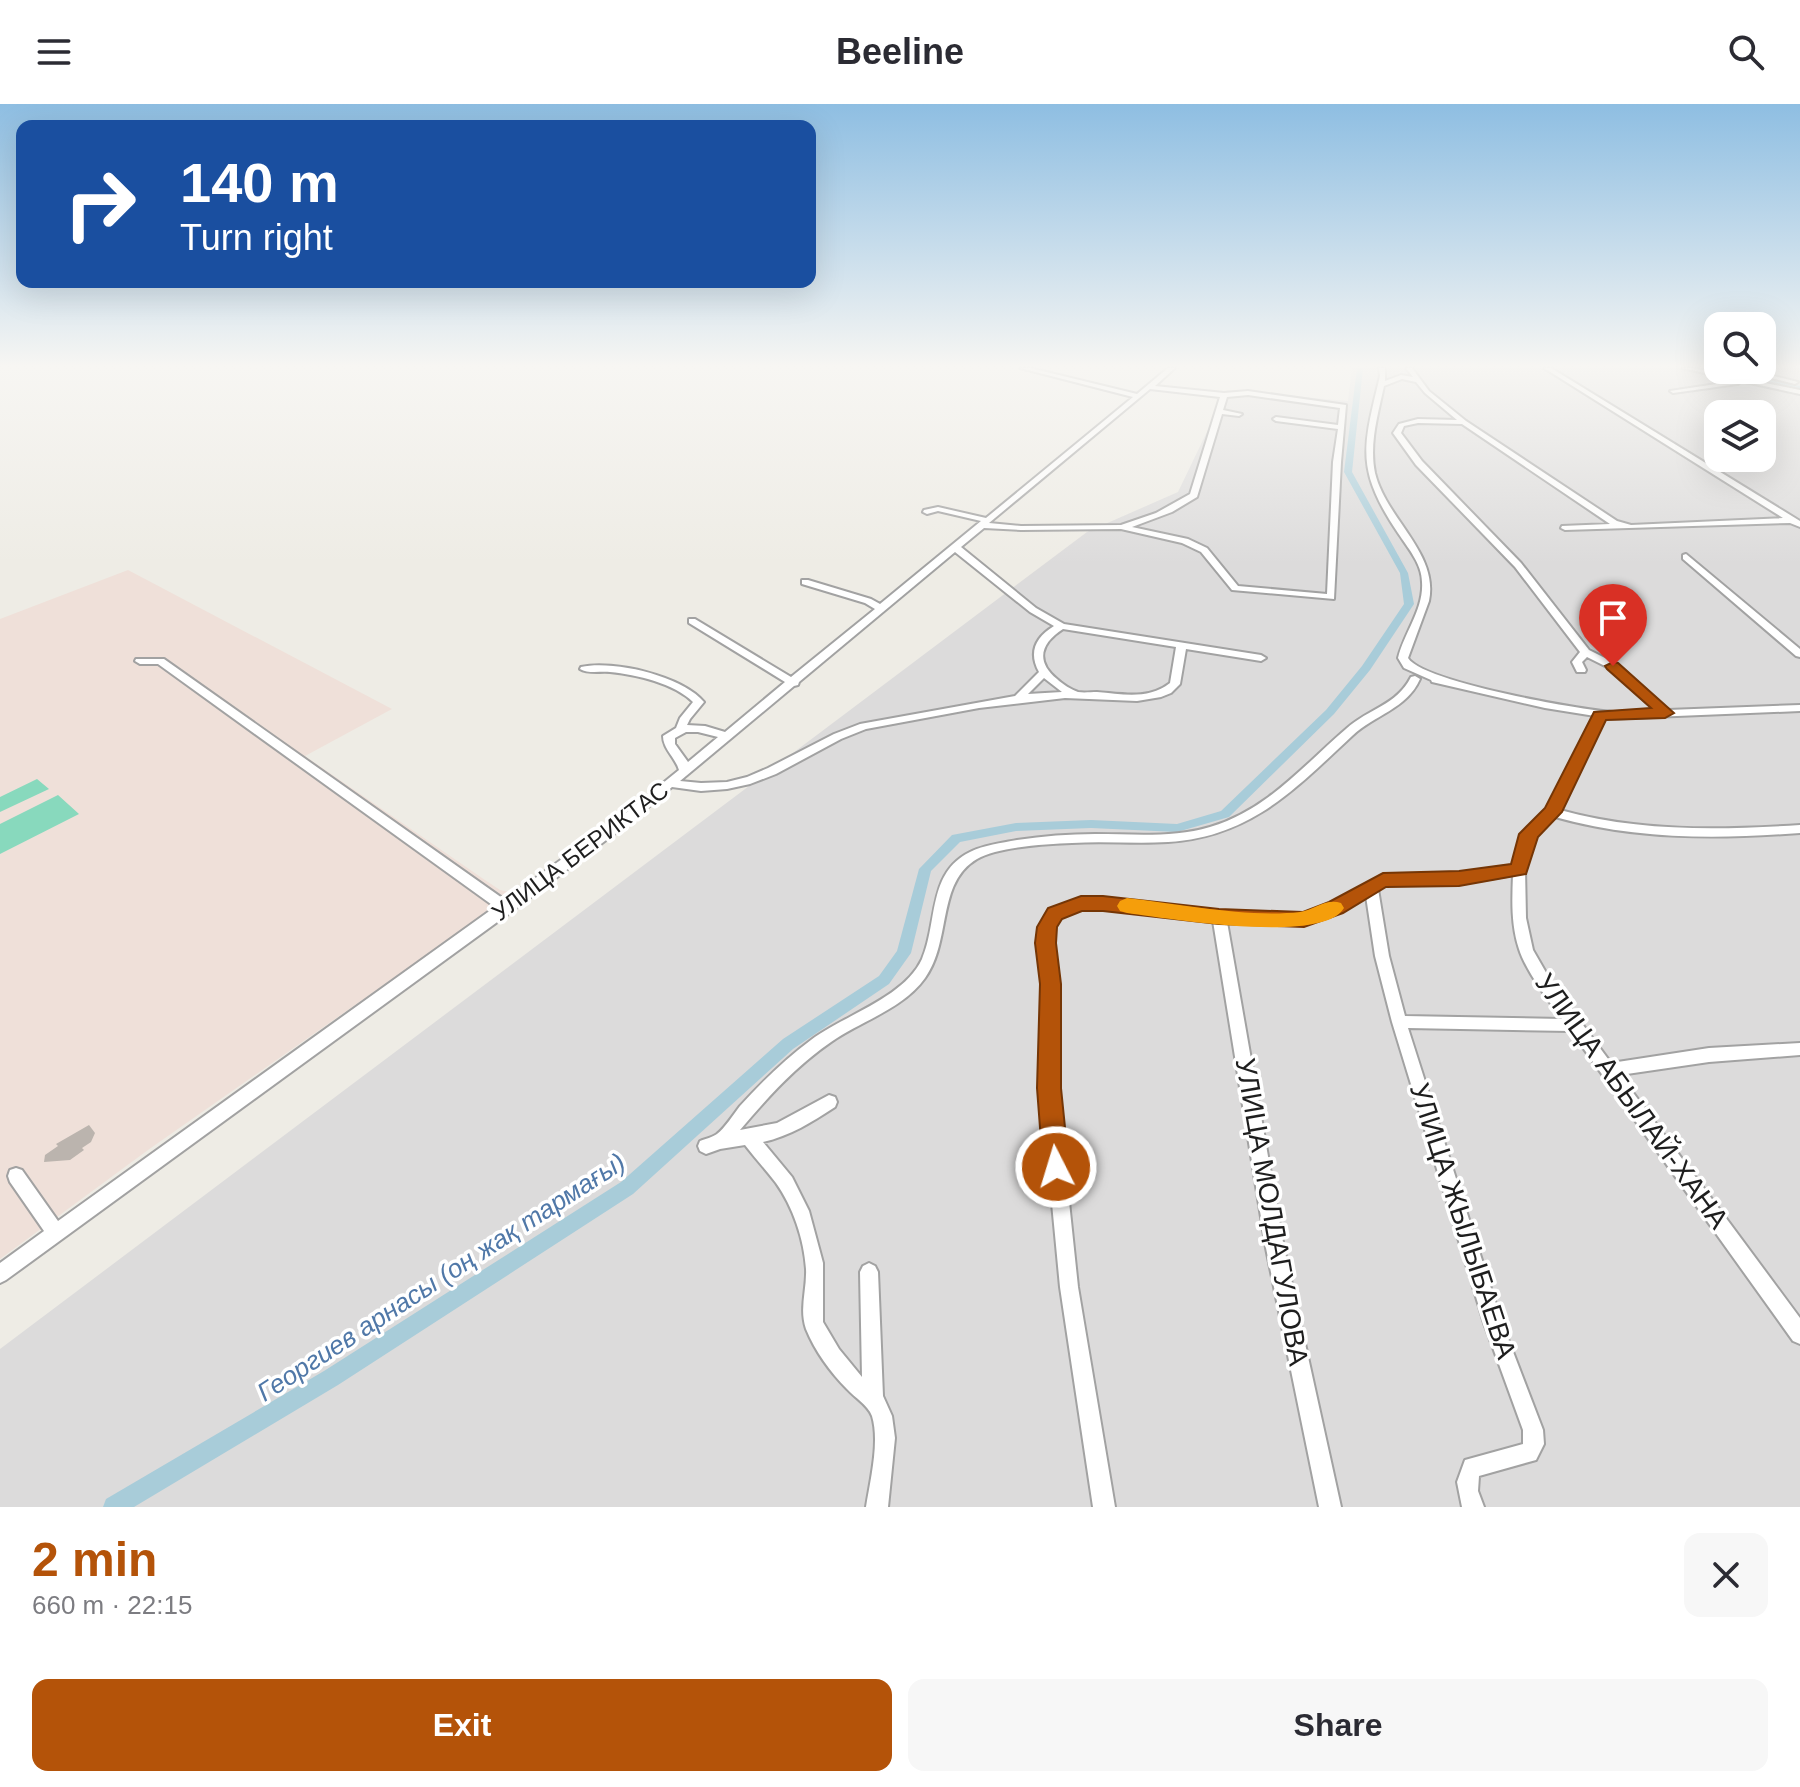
<!DOCTYPE html>
<html lang="en">
<head>
<meta charset="utf-8">
<style>
	:root { --surface:#fff; --page:#f7f7f7; --text:#2b2b33; --muted:#7c7c81; --accent:#b45309 }
	body { margin:0; font-family:Helvetica,sans-serif; background:var(--page); color:var(--text); height:100vh; display:flex; flex-direction:column; font-size:30px; white-space:nowrap }
	* { box-sizing:border-box; margin:0 }
	p { font-size:26px; color:var(--muted) }
	.icon { flex:none; width:44px; height:44px; fill:none; stroke:currentColor; stroke-width:2; stroke-linecap:round; stroke-linejoin:round }
	.map { position:relative; height:1403px; overflow:hidden }
	.side { display:flex; flex-direction:column; background:var(--surface); flex:1 }
	.side>* { flex:none }
	.banner { position:absolute; left:16px; top:16px; width:800px; height:168px; border-radius:16px; box-shadow:0 8px 32px #0002; background:#1a4fa0; color:#fff; overflow:hidden }
	.controls { position:absolute; left:1704px; top:208px; display:grid; gap:16px }
	.controls a { display:grid; place-items:center; width:72px; height:72px; border-radius:16px; background:var(--surface); box-shadow:0 8px 32px #0002; font-size:40px }
	.pin { position:absolute; display:grid; place-items:center; width:68px; height:68px; color:#fff; margin:-82px -34px; border-radius:50% 50% 50% 0; rotate:-45deg; box-shadow:0 0 8px #0007 }
	.pin .icon { rotate:45deg }
	.me { position:absolute; width:88px; margin:-44px; rotate:355deg; stroke-linejoin:round; filter:drop-shadow(0 0 6px #0008) }
	.turn { display:flex; align-items:center; gap:28px; height:168px; padding:0 32px; font-size:36px }
	.turn .icon { width:104px; height:104px; stroke-width:2.5 }
	.turn b { display:block; font-size:56px; line-height:68px }
	.round { display:grid; place-items:center; flex:none; width:84px; height:84px; border-radius:16px; background:var(--page) }
	.head { display:flex; align-items:center; justify-content:space-between; height:136px; padding:0 32px }
	h1 { font-size:48px; font-weight:600; line-height:60px; color:var(--accent) }
	.button { display:flex; gap:16px; margin-top:auto; padding:16px 32px }
	.button a { flex:1; height:92px; border-radius:16px; background:var(--accent); color:#fff; font-size:32px; font-weight:600; line-height:92px; text-align:center }
	.button a+a { background:var(--page); color:var(--text) }
	header { display:flex; justify-content:space-between; align-items:center; height:104px; padding:0 32px; background:var(--surface); font-size:36px; font-weight:600 }
	.map>svg:first-child { display:block }
	.residential { fill:#dcdbdb; fill-rule:evenodd }
	.military { fill:#efe0d9 }
	.pitch { fill:#88d9bd }
	.lines { fill:none; stroke-linecap:round; stroke-linejoin:round }
	.canal { fill:#a8ccd9; fill-rule:evenodd }
	.building { fill:#bbb4ae }
	.minor-casing { stroke:#a2a2a2; stroke-width:4 }
	.minor { fill:#fff; fill-rule:evenodd }
	.route { fill:#b45309; stroke:#753606; stroke-width:2 }
	.slow { fill:#f59e0b }
	.labels { text-anchor:middle; dominant-baseline:central; stroke-width:7; stroke-linejoin:round; paint-order:stroke }
	.street-label { font-size:24px; fill:#1e1e1e; stroke:#fff }
	.water-label { font-size:26px; font-style:italic; fill:#5078a8; stroke:#fff }
	.near-street-label { font-size:28px; fill:#1e1e1e; stroke:#fff }
</style>
</head>
<body>
<header><svg class="icon" aria-label="menu" viewBox="0 0 24 24"><path d="M4 6h16M4 12h16M4 18h16"/></svg>Beeline<svg class="icon" aria-label="search" viewBox="0 0 24 24"><circle cx="10" cy="10" r="6"/><path d="M15 15l6 6"/></svg></header>
<div class="map">
<svg width="1800" height="1403" viewBox="0 0 1800 1403">
	<rect width="100%" height="100%" fill="#eeece5"/>
	<path class="residential" d="M 1352,264 L 1800,264 L 1800,1403 L 0,1403 L 0,1245 L 1087,428 L 1178,388 L 1227,286 L 1348,297 ZM 1718,310 L 1762,310 L 1762,354 L 1718,354 Z"/>
	<path class="military" d="M 128,466 L 392,605 L 305,652 L 482,774 L 500,786 L 515,789 L 148,1046 L 0,1155 L 0,515 Z"/>
	<path class="pitch" d="M 37,675 L 49,685 L 0,708 L 0,693 Z
		M 58,691 L 79,710 L 0,750 L 0,720 Z"/>
	<g class="lines">
		<path class="canal" d="M 1357,264 L 1363,264 L 1352,368 L 1408,469 L 1414,500 L 1370,566 L 1334,610 L 1229,713 L 1177,728 L 1091,724 L 1016,727 L 960,738 L 931,767 L 911,849 L 889,880 L 793,945 L 633,1090 L 338,1281 L 134,1403 L 103,1403 L 106,1395 L 324,1267 L 621,1078 L 783,935 L 879,872 L 897,847 L 919,765 L 952,731 L 1016,719 L 1091,716 L 1177,720 L 1221,707 L 1326,606 L 1362,562 L 1404,500 L 1400,469 L 1344,368 Z
			M 1700,264 L 1711,264 L 1800,282 L 1800,286 Z"/>
	</g>
	<path class="building" d="M 89,1021 L 95,1029 L 91,1038 L 82,1044 L 84,1046 L 70,1056 L 44,1058 L 45,1051 L 58,1042 L 56,1040 Z"/>
	<g class="lines">
		<defs>
			<path id="minor" d="M 1020,264 L 1030,264 L 1137,290 L 1168,264 L 1175,264 L 1155,282 L 1224,289 L 1248,287 L 1346,301 L 1341,358 L 1334,495 L 1232,486 L 1201,448 L 1182,439 L 1121,425 L 1021,426 L 984,424 L 961,443 L 1036,504 L 1064,520 L 1261,551 L 1266,554 L 1261,557 L 1186,545 L 1180,580 L 1171,589 L 1161,593 L 1137,597 L 1065,594 L 979,604 L 866,625 L 841,635 L 776,670 L 750,680 L 727,685 L 701,687 L 672,683 L 634,715 L 511,808 L 6,1176 L 0,1179 L 0,1159 L 44,1127 L 10,1078 L 8,1072 L 10,1066 L 16,1064 L 22,1066 L 58,1117 L 495,803 L 158,560 L 140,560 L 135,557 L 136,555 L 164,555 L 505,796 L 626,709 L 679,666 C 675,653 663,645 663,632 L 676,624 L 680,614 L 693,598 C 674,579 637,571 610,568 C 600,567 588,570 580,565 L 581,563 C 614,556 682,572 704,598 L 690,615 L 687,621 L 705,622 L 725,628 L 785,578 L 689,519 L 689,515 L 695,515 L 791,573 L 875,505 L 865,499 L 802,480 L 802,476 L 808,476 L 871,495 L 880,500 L 981,417 L 938,407 L 927,410 L 923,408 L 924,406 L 938,403 L 986,414 L 1133,293 ZM 1150,285 L 1220,293 L 1190,390 L 1156,409 L 1121,421 L 1021,422 L 989,419 ZM 1248,291 L 1340,304 L 1338,321 L 1276,313 L 1273,315 L 1276,317 L 1338,325 L 1333,358 L 1327,490 L 1238,482 L 1207,444 L 1188,435 L 1132,423 L 1172,408 L 1197,393 L 1222,310 L 1239,312 L 1242,310 L 1223,306 L 1227,293 ZM 955,448 L 1030,508 L 1054,522 C 1036,533 1028,548 1039,568 L 1015,592 L 860,620 L 834,630 L 768,664 L 747,673 L 727,678 L 701,679 L 680,677 L 794,582 L 798,581 L 799,578 ZM 1063,525 L 1176,543 L 1170,579 C 1148,596 1123,590 1097,588 C 1091,588 1084,589 1078,588 C 1072,586 1062,580 1057,575 C 1035,557 1041,539 1063,525 ZM 1044,574 L 1062,588 L 1028,590 ZM 686,628 L 698,628 L 718,633 L 688,658 L 675,640 L 675,634 Z
				M 1379,264 L 1385,264 L 1385,277 L 1401,271 L 1413,273 L 1406,264 L 1412,264 L 1429,287 L 1466,317 L 1617,417 L 1631,421 L 1783,414 L 1544,264 L 1551,264 L 1800,417 L 1800,423 L 1790,419 L 1565,426 L 1561,424 L 1562,422 L 1610,420 L 1462,320 L 1418,319 L 1404,322 L 1401,329 L 1422,357 L 1521,459 L 1589,546 L 1617,560 L 1668,606 L 1800,601 L 1800,607 L 1604,615 L 1560,706 C 1639,728 1719,726 1800,721 L 1800,729 C 1717,735 1636,736 1555,713 L 1535,732 L 1525,765 L 1526,814 L 1533,846 L 1552,879 L 1611,959 L 1709,944 L 1800,939 L 1800,951 L 1709,958 L 1620,971 L 1800,1214 L 1800,1240 L 1793,1237 L 1571,927 L 1408,924 L 1502,1219 L 1543,1326 L 1544,1340 L 1536,1356 L 1479,1372 L 1478,1387 L 1484,1403 L 1462,1403 L 1457,1378 L 1465,1356 L 1523,1340 L 1523,1326 L 1484,1219 L 1392,918 L 1375,852 L 1366,792 L 1341,807 L 1304,821 L 1227,818 L 1284,1144 L 1341,1403 L 1319,1403 L 1266,1144 L 1213,817 L 1103,804 L 1082,805 L 1060,814 L 1054,823 L 1053,839 L 1057,880 L 1057,984 L 1078,1183 L 1115,1403 L 1093,1403 L 1060,1183 L 1041,984 L 1043,880 L 1039,839 L 1040,823 L 1050,806 L 1081,795 L 1103,794 L 1219,808 L 1303,811 L 1331,799 L 1383,771 L 1459,770 L 1514,761 L 1523,730 L 1548,706 L 1595,612 L 1545,604 L 1432,578 L 1431,576 L 1404,564 L 1398,554 C 1404,529 1424,505 1422,478 C 1422,460 1408,444 1398,429 C 1355,365 1363,343 1380,272 ZM 1402,275 L 1416,278 L 1425,289 L 1457,316 L 1418,315 L 1399,320 L 1393,329 L 1416,361 L 1515,463 L 1580,548 L 1572,558 L 1577,568 L 1585,568 L 1586,566 L 1582,558 L 1587,553 L 1609,564 L 1656,607 C 1642,607 1627,609 1613,608 C 1580,606 1423,578 1408,554 L 1429,497 C 1439,449 1386,415 1375,369 C 1369,340 1378,310 1384,282 ZM 1513,771 C 1512,796 1511,821 1519,845 C 1526,867 1548,896 1562,915 L 1405,912 L 1389,852 L 1378,785 L 1385,781 L 1459,780 Z
				M 1682,264 L 1693,264 L 1800,286 L 1800,290 Z
				M 1738,266 L 1749,266 L 1798,278 L 1795,280 Z
				M 1736,277 L 1739,279 L 1738,280 L 1673,289 L 1670,287 Z
				M 1686,450 L 1800,545 L 1800,553 L 1796,552 L 1683,455 L 1683,451 Z
				M 1415,572 L 1420,575 C 1407,605 1374,611 1352,632 C 1295,685 1251,733 1168,738 C 1136,740 1104,737 1072,739 C 1046,740 998,743 977,755 C 936,779 952,837 925,874 C 903,905 861,917 831,938 C 796,962 767,994 740,1026 L 777,1019 L 829,991 L 835,993 L 837,998 L 835,1003 C 812,1018 790,1032 763,1038 L 792,1073 L 809,1107 L 823,1159 L 823,1218 L 839,1245 L 862,1273 L 860,1168 L 863,1162 L 869,1159 L 875,1162 L 878,1168 L 883,1292 L 892,1312 L 895,1334 L 888,1403 L 866,1403 C 870,1377 880,1338 872,1312 C 868,1301 855,1294 847,1285 C 831,1269 815,1247 806,1225 C 799,1205 807,1185 806,1165 C 804,1135 793,1103 776,1079 C 766,1066 755,1054 745,1041 L 720,1045 L 706,1050 L 700,1047 L 698,1042 L 700,1037 C 705,1035 713,1033 717,1030 C 724,1025 734,1010 740,1002 C 762,978 785,955 811,936 C 844,911 904,894 922,855 C 938,819 927,769 970,748 C 984,741 1001,739 1017,736 C 1043,732 1069,730 1095,730 C 1133,730 1173,734 1210,723 C 1267,706 1303,662 1346,625 C 1369,604 1396,602 1411,573 Z"/>
		</defs>
		<use href="#minor" class="minor-casing"/>
		<use href="#minor" class="minor"/>
	</g>
	<linearGradient id="sky" x2="0" y2="1"><stop stop-color="#8ebee2"/><stop offset="0.57" stop-color="#f7f6f3"/><stop offset="1" stop-color="#f7f6f3" stop-opacity="0"/></linearGradient>
	<rect width="1800" height="460" fill="url(#sky)"/>
	<path class="route" d="M 1613,558 L 1618,559 L 1674,609 L 1665,614 L 1606,616 L 1562,708 L 1538,733 L 1526,770 L 1459,782 L 1386,783 L 1343,809 L 1304,823 L 1219,820 L 1103,807 L 1082,807 L 1062,815 L 1057,823 L 1056,839 L 1061,880 L 1061,984 L 1069,1063 L 1065,1071 L 1056,1075 L 1047,1071 L 1043,1063 L 1037,984 L 1040,880 L 1035,839 L 1037,823 L 1048,804 L 1081,792 L 1103,792 L 1219,805 L 1303,808 L 1329,798 L 1383,769 L 1459,767 L 1511,760 L 1519,730 L 1545,704 L 1594,608 L 1651,604 L 1607,565 L 1605,562 Z"/>
	<path class="slow" d="M 1127,794 C 1179,800 1249,814 1300,808 C 1314,806 1326,794 1341,799 L 1344,804 C 1323,841 1166,814 1127,809 L 1120,807 L 1117,802 L 1120,797 Z"/>
	<g class="labels">
		<g class="street-label">
			<text transform="translate(580 747) rotate(-37)">УЛИЦА БЕРИКТАС</text>
		</g>
		<g class="water-label">
			<text transform="translate(441 1173) rotate(-33)">Георгиев арнасы (оң жақ тармағы)</text>
		</g>
		<g class="near-street-label">
			<text transform="translate(1632 997) rotate(54)">УЛИЦА АБЫЛАЙ-ХАНА</text>
			<text transform="translate(1272 1108) rotate(80)">УЛИЦА МОЛДАГУЛОВА</text>
			<text transform="translate(1463 1117) rotate(72)">УЛИЦА ЖЫЛЫБАЕВА</text>
		</g>
	</g>
</svg>
<div class="controls">
<a><svg class="icon" aria-label="search" viewBox="0 0 24 24"><circle cx="10" cy="10" r="6"/><path d="M15 15l6 6"/></svg></a>
<a><svg class="icon" aria-label="layers" viewBox="0 0 24 24"><path d="M12 4l9 5-9 5-9-5zM3 14l9 5 9-5"/></svg></a>
</div>
<div class="pin" style="left:1613px;top:562px;background:#d93025"><svg class="icon" aria-label="arrive" viewBox="0 0 24 24"><path d="M6 21V4h12l-3 4 3 4H6"/></svg></div>
<svg class="me" style="left:1056px;top:1063px" viewBox="-20 -20 40 40"><circle r="17" fill="#b45309" stroke="#fff" stroke-width="3"/><path d="M0-11L8 9 0 5-8 9z" fill="#fff"/></svg>
<div class="banner">
<div class="turn"><svg class="icon" aria-label="right" viewBox="0 0 24 24"><path d="M7 20v-9h11M14 6l5 5-5 5"/></svg><div><b>140 m</b>Turn right</div></div>
</div>
</div>
<section class="side">
<div class="head"><div><h1>2 min</h1><p>660 m · 22:15</p></div><a class="round"><svg class="icon" aria-label="close" viewBox="0 0 24 24"><path d="M6 6l12 12M18 6L6 18"/></svg></a></div>
<div class="button"><a>Exit</a><a>Share</a></div>
</section>
</body>
</html>
